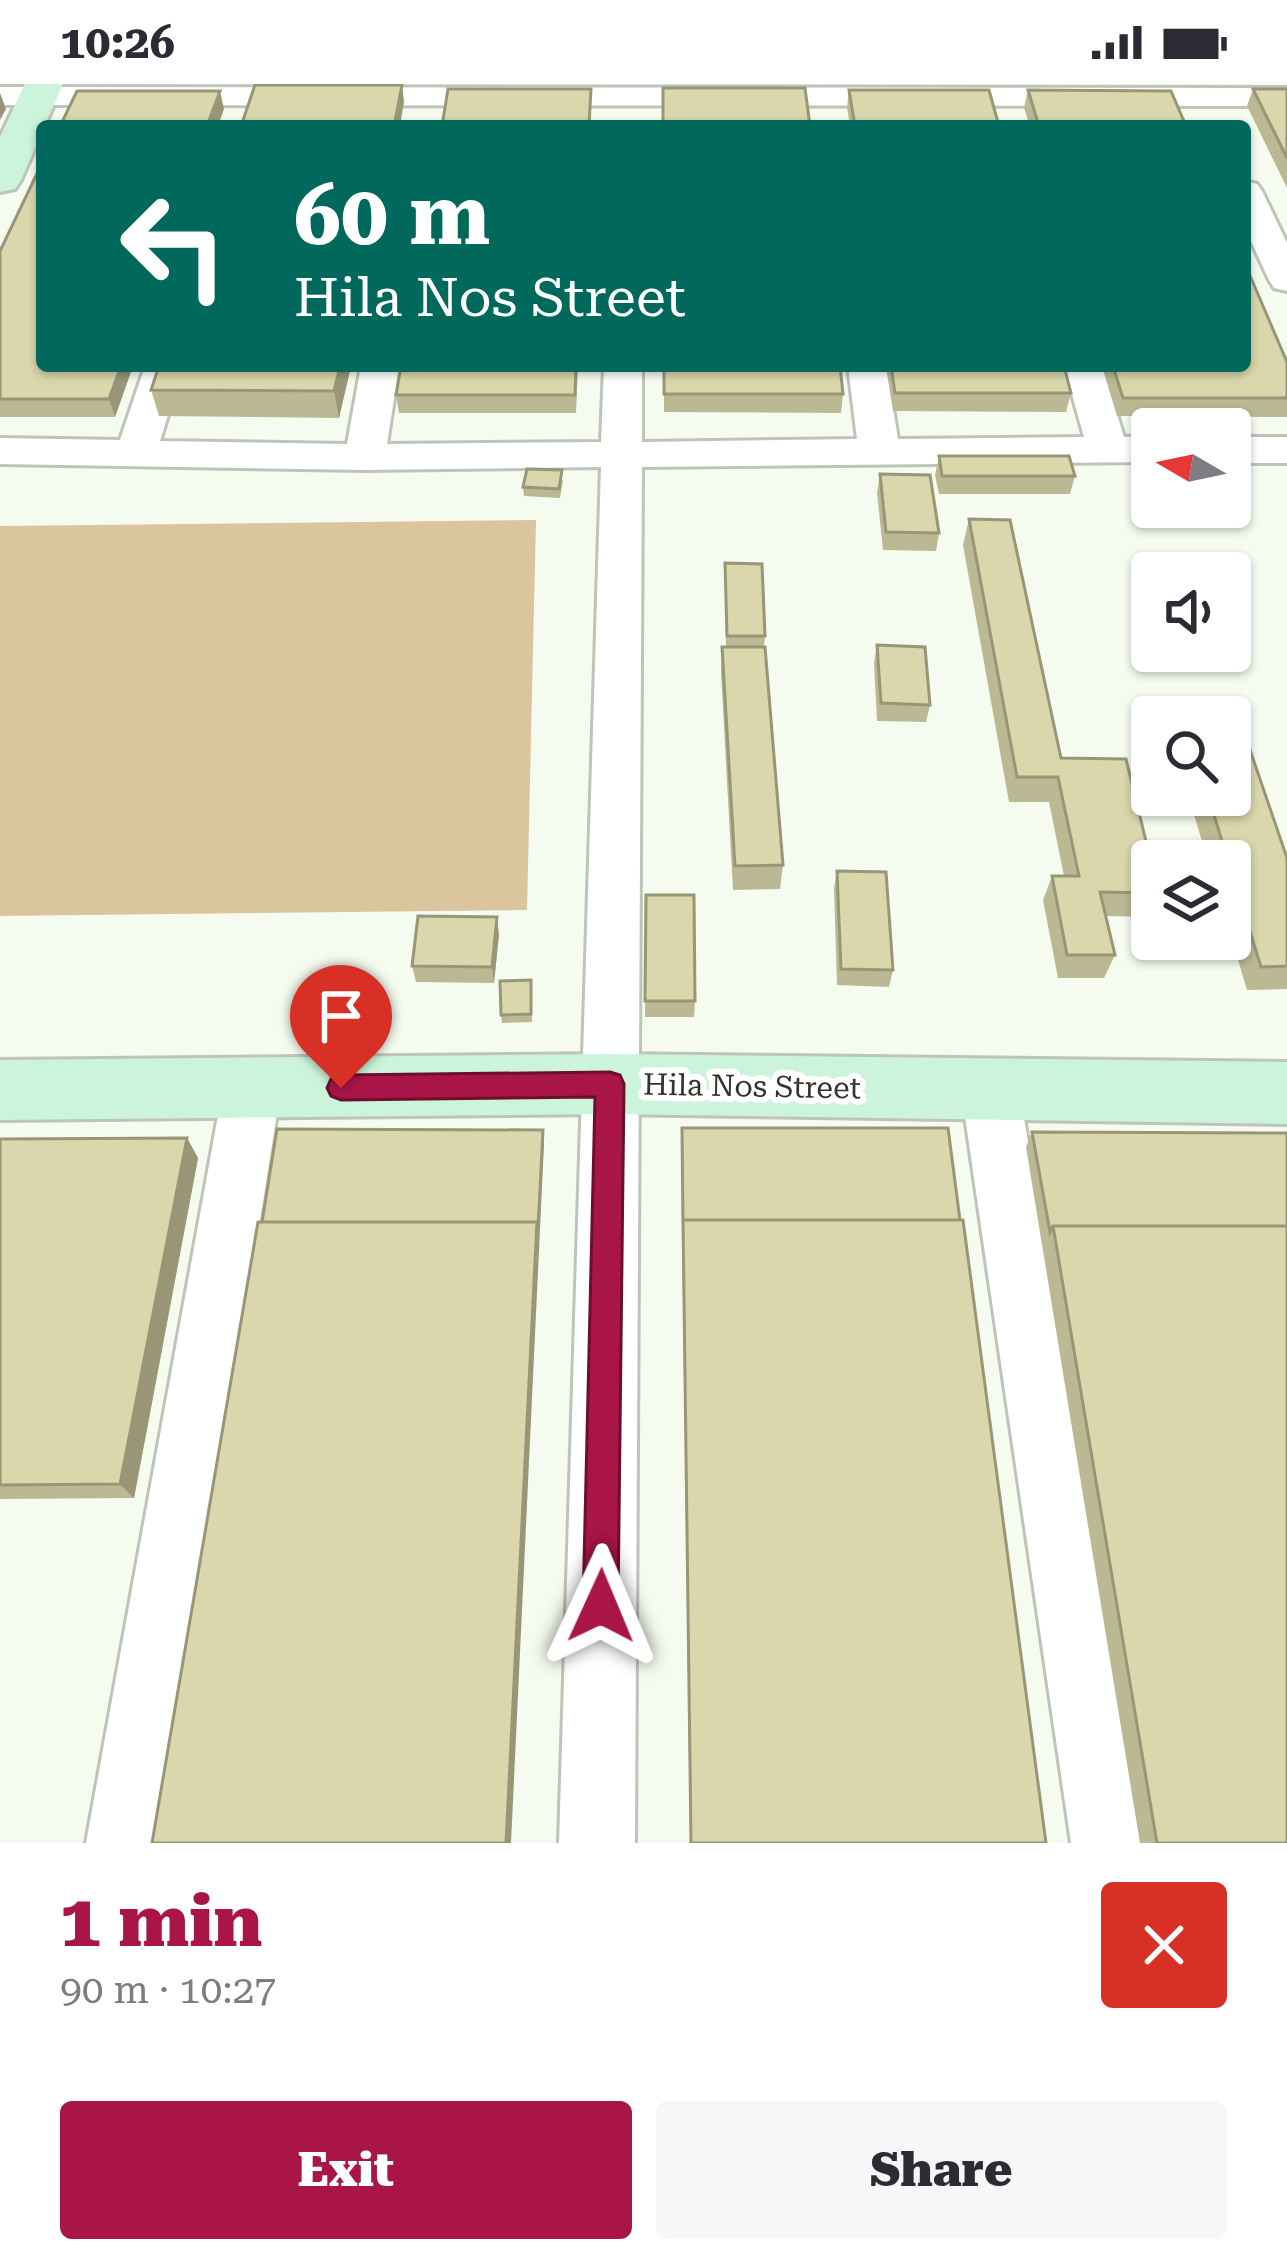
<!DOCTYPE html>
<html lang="en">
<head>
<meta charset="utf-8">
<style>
	:root { --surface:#fff; --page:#f7f7f7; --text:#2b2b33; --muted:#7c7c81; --accent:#aa1547 }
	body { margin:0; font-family:"Roboto Serif",serif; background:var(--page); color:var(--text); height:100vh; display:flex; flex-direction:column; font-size:45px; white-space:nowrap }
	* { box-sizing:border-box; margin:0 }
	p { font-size:39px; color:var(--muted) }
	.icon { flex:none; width:66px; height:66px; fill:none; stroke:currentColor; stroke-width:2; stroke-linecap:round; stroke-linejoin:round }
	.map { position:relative; height:1759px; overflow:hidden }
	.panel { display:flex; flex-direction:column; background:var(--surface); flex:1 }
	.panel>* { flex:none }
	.top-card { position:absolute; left:36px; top:36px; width:1215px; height:252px; border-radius:12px; box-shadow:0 3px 9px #0004; background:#00695c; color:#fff; overflow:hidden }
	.needle { width:78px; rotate:279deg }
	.controls { position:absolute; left:1131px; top:324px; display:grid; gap:24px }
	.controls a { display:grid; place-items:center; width:120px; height:120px; border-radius:12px; background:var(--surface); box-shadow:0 3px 9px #0004; font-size:60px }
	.pin { position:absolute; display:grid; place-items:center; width:102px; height:102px; color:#fff; margin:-123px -51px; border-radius:50% 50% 50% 0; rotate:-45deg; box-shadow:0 0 12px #0007 }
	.pin .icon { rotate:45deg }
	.me { position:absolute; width:132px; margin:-66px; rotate:1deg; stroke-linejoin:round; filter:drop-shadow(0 0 9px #0008) }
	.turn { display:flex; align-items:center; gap:42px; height:252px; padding:0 60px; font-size:54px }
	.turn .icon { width:156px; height:156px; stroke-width:2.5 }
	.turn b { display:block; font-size:84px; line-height:102px }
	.round { display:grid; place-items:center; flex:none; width:126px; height:126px; border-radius:12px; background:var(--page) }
	.overview { display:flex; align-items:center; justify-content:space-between; height:204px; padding:0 60px }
	h1 { font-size:72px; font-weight:800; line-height:90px; color:var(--accent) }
	.action { display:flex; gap:24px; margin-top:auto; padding:24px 60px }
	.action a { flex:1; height:138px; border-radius:12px; background:var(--accent); color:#fff; font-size:48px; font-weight:800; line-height:138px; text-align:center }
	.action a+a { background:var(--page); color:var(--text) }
	.status { display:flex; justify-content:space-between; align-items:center; height:84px; padding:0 60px; background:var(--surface); direction:ltr }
	.status svg { height:33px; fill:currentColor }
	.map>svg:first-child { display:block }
	.green { fill:#dbc59f }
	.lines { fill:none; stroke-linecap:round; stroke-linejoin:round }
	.street-casing { stroke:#bec5b8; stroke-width:6 }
	.secondary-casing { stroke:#bec5b8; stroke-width:6 }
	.street { fill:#fff; fill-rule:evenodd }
	.secondary { fill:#cbf4db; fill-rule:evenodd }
	.wall { fill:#bbb994 }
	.shaded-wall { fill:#999678 }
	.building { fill:#dad7ac; stroke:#999678; stroke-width:3 }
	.route { fill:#aa1547; stroke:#6e0e2e; stroke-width:3 }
	.labels { text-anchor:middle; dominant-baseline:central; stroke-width:12; stroke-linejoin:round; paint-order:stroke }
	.street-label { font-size:30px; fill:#31332e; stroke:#fff }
</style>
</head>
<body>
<div class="status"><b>10:26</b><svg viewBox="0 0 49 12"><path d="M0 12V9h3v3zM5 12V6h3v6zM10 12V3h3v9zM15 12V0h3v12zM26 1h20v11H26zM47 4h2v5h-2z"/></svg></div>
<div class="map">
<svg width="1287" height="1759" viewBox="0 0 1287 1759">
	<rect width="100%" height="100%" fill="#f5fcef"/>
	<path class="green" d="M 536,436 L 527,826 L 0,832 L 0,442 Z"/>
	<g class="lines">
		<defs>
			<path id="street" d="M 0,3 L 1287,4 L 1287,22 L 0,21 Z
				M 1245,97 L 1257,100 L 1262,107 L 1287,159 L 1287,207 L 1274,204 L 1269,196 L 1245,144 Z
				M 145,282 L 183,282 L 160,357 L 347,360 L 361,282 L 399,282 L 387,360 L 601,358 L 604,282 L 642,282 L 642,358 L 857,355 L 848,282 L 886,282 L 898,355 L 1084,353 L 1064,282 L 1102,282 L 1124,353 L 1152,352 L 1152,378 L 642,383 L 635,1759 L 559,1759 L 601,383 L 365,386 L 0,380 L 0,354 L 120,356 Z
				M 1230,353 L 1287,353 L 1287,379 L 1230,379 Z
				M 252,979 L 272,986 L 281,1004 L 162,1759 L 86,1759 L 223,1004 L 232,986 Z
				M 990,980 L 1010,987 L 1019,1005 L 1147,1759 L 1071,1759 L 961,1005 L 970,987 Z"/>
			<path id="secondary" d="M 25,0 L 63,0 L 21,96 L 15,105 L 0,108 L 0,53 Z
				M 610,970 L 1287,978 L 1287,1040 L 610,1030 L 0,1036 L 0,976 Z"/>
		</defs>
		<use href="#street" class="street-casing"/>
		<use href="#secondary" class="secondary-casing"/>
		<use href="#street" class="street"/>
		<use href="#secondary" class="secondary"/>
	</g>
	<path class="wall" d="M 1253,5 L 1287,5 L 1287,104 L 1247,22 Z
		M 849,6 L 999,42 L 850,42 L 847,23 Z
		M 1028,6 L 1186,42 L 1030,42 L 1024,24 Z
		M 0,167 L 42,282 L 133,282 L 115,333 L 0,333 Z
		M 1287,278 L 1287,333 L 1117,332 L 1102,282 L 1245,282 Z
		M 159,282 L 351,282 L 339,334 L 159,332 L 151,306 Z
		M 401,282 L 578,282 L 576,329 L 399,329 L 396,311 Z
		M 664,282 L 843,310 L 841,329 L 664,328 Z
		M 886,282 L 1064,282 L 1071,309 L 1066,328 L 893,327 Z
		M 939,372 L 1075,392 L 1070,410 L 939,410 L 935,391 Z
		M 880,390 L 939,449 L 936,467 L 883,466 L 877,409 Z
		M 563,396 L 560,414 L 524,412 L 523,403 Z
		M 969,435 L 1061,674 L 1152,782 L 1152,822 L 1147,833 L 1106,832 L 1115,871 L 1104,894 L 1058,894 L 1043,816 L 1052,792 L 1064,792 L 1049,718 L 1009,718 L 963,461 Z
		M 725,479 L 765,552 L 764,563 L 783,781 L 780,805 L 733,806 L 721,589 L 722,563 L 726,563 Z
		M 877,561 L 930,621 L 926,638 L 877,637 L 874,579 Z
		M 1236,625 L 1287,774 L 1287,905 L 1247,906 L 1230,849 L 1230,777 L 1208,777 L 1188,711 L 1230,711 L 1230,633 L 1178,633 L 1181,626 Z
		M 837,787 L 893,886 L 889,903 L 837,901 L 834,804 Z
		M 646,811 L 695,917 L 694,933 L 645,933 Z
		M 499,850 L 494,899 L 416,898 L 412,882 Z
		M 531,896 L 532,938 L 502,939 L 501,931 Z
		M 1032,1048 L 1287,1759 L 1140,1759 L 1026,1063 Z
		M 187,1054 L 198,1074 L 134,1414 L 0,1415 L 0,1055 Z
		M 681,1058 L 1046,1759 L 690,1759 Z"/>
	<path class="shaded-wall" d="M 402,1 L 404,18 L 400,42 L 394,42 Z
		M 220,7 L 224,25 L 218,42 L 207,42 Z
		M 0,9 L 6,25 L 0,36 Z
		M 121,282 L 133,282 L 115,333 L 109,315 Z
		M 340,282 L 351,282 L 339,334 L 334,307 Z
		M 497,833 L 499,850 L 494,899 L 492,883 Z
		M 543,1046 L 544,1060 L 511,1759 L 506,1759 Z
		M 187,1054 L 198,1074 L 134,1414 L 120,1400 Z"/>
	<path class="building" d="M 255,1 L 402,1 L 394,42 L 241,42 Z
		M 663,4 L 805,4 L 810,42 L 663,42 Z
		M 448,5 L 591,5 L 589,42 L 442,42 Z
		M 1253,5 L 1287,5 L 1287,74 Z
		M 849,6 L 989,6 L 999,42 L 855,42 Z
		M 1028,6 L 1171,7 L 1186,42 L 1039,42 Z
		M 77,7 L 220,7 L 207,42 L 60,42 Z
		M 42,79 L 42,282 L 121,282 L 109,315 L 0,315 L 0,167 Z
		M 1245,180 L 1287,278 L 1287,314 L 1123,314 L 1113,282 L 1245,282 Z
		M 159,282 L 340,282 L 334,307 L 151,306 Z
		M 401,282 L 576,282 L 575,311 L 396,311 Z
		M 664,282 L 840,282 L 843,310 L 664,310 Z
		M 891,282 L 1064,282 L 1071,309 L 895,309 Z
		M 939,372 L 1069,372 L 1075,392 L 942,392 Z
		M 527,385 L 562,386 L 559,405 L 523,403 Z
		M 880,390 L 930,391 L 939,449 L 886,448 Z
		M 969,435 L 1010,436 L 1061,674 L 1126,675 L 1152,782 L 1152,809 L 1100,808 L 1115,871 L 1067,871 L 1052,792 L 1079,792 L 1058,693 L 1017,693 Z
		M 725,479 L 762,480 L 765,552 L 727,552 Z
		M 877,561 L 925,563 L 930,621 L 881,619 Z
		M 722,563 L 765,563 L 783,781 L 735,782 Z
		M 1236,625 L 1287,774 L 1287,882 L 1261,883 L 1230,783 L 1230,777 L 1228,777 L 1208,711 L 1230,711 L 1230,633 L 1183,633 L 1181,626 Z
		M 837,787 L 886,788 L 893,886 L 841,885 Z
		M 646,811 L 694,811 L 695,917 L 645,917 Z
		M 418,832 L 497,833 L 492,883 L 412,882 Z
		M 531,896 L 531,930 L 501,931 L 500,897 Z
		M 682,1044 L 948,1044 L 960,1136 L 683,1136 L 683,1141 Z
		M 277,1045 L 543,1046 L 538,1144 L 537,1138 L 262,1138 Z
		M 1032,1048 L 1287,1049 L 1287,1142 L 1053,1142 L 1050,1148 Z
		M 187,1054 L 120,1400 L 0,1401 L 0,1055 Z
		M 683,1136 L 963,1136 L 1046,1759 L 691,1759 Z
		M 258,1138 L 537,1138 L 506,1759 L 152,1759 Z
		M 1053,1142 L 1287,1142 L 1287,1759 L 1157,1759 Z"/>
	<path class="route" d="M 610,988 L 620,991 L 624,1000 L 618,1522 L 613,1535 L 601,1540 L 588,1535 L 583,1522 L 595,1013 L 341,1016 L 331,1012 L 327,1004 L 331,995 L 341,991 Z"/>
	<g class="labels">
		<g class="street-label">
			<text transform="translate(752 1002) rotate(1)">Hila Nos Street</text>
		</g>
	</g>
</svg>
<div class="controls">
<a><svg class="needle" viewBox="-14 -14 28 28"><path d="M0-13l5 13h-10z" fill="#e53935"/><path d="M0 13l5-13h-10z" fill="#7c7c81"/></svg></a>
<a><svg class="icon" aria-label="sound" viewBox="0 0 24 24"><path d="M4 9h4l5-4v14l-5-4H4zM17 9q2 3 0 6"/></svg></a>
<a><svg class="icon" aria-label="search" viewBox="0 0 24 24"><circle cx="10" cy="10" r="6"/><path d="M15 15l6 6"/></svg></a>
<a><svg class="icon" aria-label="layers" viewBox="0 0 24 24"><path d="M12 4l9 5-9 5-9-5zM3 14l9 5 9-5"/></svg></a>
</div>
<div class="pin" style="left:341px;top:1004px;background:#d93025"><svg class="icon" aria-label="arrive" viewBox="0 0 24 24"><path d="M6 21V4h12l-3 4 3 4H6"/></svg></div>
<svg class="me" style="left:601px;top:1522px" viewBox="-20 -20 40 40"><path d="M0-17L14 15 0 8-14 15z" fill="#aa1547" stroke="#fff" stroke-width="4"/></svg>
<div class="top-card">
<div class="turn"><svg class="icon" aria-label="left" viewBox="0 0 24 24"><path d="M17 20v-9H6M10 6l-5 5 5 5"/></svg><div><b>60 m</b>Hila Nos Street</div></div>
</div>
</div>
<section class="panel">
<div class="overview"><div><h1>1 min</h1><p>90 m · 10:27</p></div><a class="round" style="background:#d93025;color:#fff"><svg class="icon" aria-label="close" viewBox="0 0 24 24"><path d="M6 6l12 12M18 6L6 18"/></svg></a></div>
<div class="action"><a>Exit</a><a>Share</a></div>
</section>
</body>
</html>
